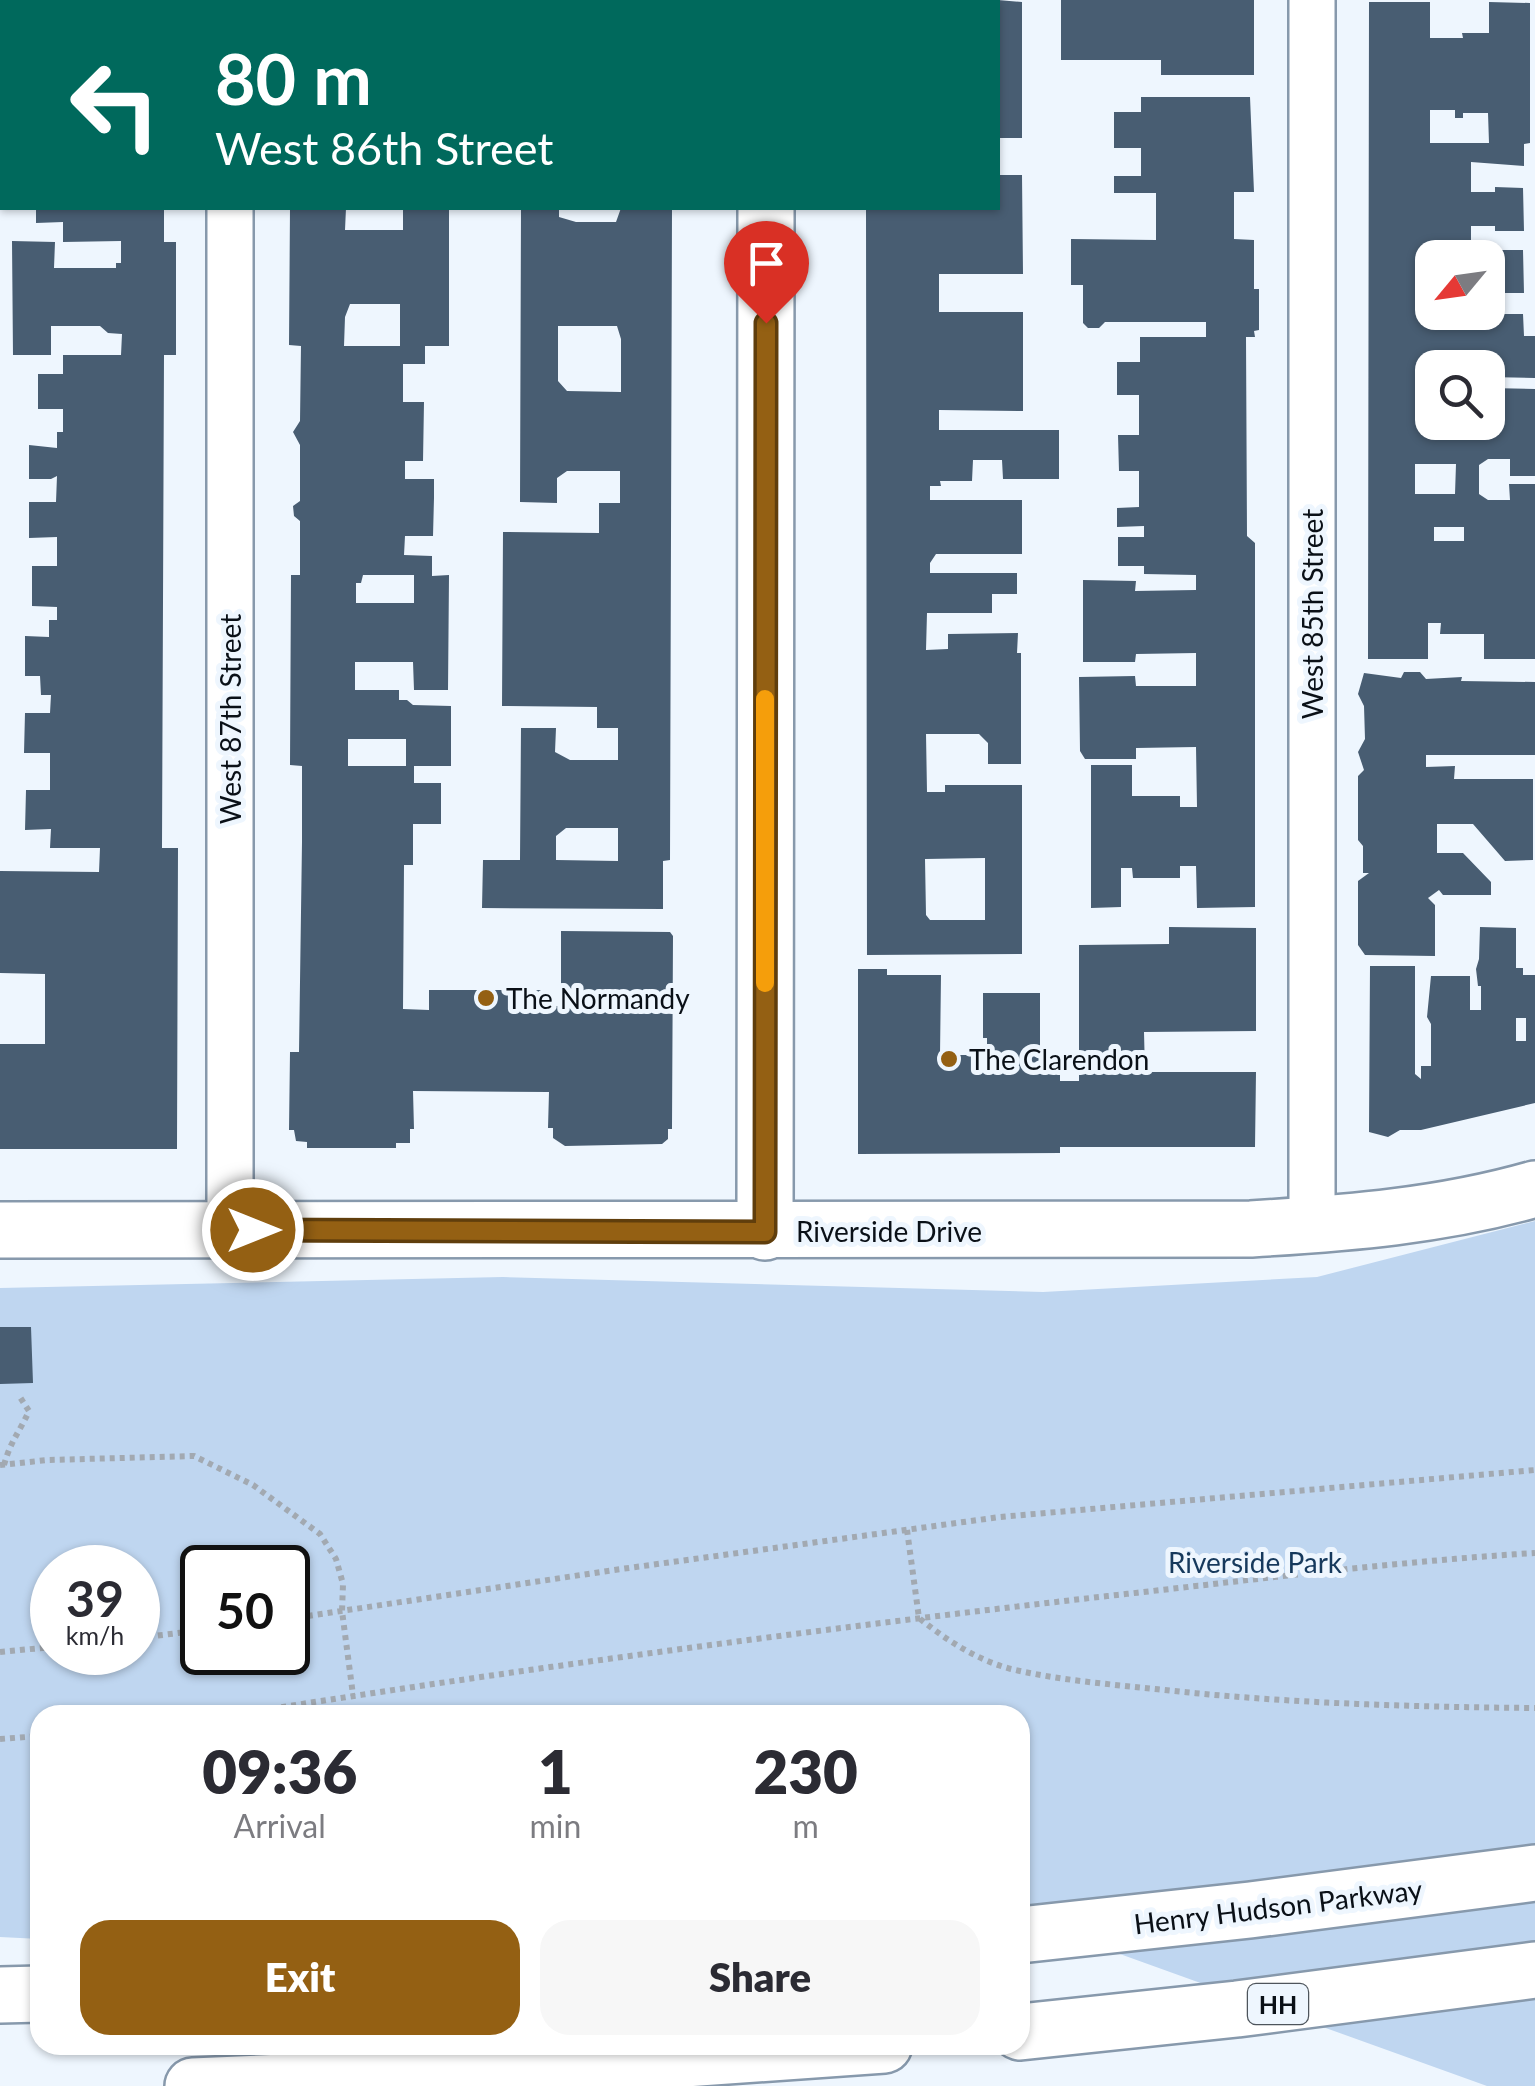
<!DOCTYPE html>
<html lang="en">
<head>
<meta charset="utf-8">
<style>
	:root { --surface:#fff; --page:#f7f7f7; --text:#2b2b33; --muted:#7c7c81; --accent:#946013 }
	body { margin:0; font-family:Lato,sans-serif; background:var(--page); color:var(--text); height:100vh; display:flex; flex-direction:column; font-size:38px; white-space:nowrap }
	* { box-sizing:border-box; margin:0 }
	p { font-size:32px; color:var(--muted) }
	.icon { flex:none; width:55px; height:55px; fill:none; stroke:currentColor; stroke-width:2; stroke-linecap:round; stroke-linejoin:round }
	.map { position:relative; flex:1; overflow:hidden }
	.details { position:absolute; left:30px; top:1705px; width:1000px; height:350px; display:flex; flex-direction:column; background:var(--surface); border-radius:30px; box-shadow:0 2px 8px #0004 }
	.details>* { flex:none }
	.guide { position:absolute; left:0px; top:0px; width:1000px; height:210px; box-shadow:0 2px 8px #0004; background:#00695c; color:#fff; overflow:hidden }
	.needle { width:65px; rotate:241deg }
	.buttons { position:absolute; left:1415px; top:240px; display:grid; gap:20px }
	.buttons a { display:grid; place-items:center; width:90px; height:90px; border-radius:20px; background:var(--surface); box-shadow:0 2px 8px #0004; font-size:50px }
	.speed { position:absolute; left:30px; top:1545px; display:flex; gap:20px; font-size:50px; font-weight:700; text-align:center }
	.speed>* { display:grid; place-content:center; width:130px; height:130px; border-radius:50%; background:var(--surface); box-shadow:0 2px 8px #0004; line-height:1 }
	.speed small { font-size:25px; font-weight:400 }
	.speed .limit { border:5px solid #111; border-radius:15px; background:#fff; color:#111 }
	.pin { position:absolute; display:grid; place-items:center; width:85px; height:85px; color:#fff; margin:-102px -42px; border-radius:50% 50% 50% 0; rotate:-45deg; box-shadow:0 0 10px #0007 }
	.pin .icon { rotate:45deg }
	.me { position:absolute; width:110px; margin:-55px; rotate:90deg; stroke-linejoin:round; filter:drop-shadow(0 0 8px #0008) }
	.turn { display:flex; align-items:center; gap:35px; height:210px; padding:0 50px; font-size:45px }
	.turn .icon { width:130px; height:130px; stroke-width:2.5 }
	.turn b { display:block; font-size:70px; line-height:85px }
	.eta { display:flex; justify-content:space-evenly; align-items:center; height:170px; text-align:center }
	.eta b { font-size:60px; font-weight:800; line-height:70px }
	.action { display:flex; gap:20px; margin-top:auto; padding:20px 50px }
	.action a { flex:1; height:115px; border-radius:30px; background:var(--accent); color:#fff; font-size:40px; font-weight:800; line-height:115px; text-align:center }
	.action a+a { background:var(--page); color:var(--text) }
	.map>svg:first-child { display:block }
	.green { fill:#bfd6f0; fill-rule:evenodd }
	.building { fill:#485d72; fill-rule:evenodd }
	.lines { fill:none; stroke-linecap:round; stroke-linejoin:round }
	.minor-casing { stroke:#8799ac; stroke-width:50 }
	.secondary-casing { stroke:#8799ac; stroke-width:60 }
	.motorway-casing { stroke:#8799ac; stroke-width:60 }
	.path { stroke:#a2a9b1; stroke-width:6; stroke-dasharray:5 5; stroke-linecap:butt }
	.minor { stroke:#fff; stroke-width:45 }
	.secondary { stroke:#fff; stroke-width:55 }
	.motorway { stroke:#fff; stroke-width:55 }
	.route-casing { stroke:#603e0c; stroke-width:25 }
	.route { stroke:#946013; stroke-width:18 }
	.slow { stroke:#f59e0b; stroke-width:18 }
	.poi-dot { fill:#946013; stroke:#eef6fe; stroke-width:4 }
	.labels { text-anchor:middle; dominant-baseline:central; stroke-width:10; stroke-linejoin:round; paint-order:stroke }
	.shield { fill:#eef6fe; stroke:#4e555c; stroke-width:2.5 }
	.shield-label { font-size:25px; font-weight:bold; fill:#0a1017 }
	.street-label { font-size:28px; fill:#0a1017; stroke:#eef6fe }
	.poi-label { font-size:28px; fill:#0a1017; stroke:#eef6fe; text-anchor:start }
	.park-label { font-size:28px; fill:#16395c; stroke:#eef6fe }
</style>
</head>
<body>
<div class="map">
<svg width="1535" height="2086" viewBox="0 0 1535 2086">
	<rect width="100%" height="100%" fill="#eef6fe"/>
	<path class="green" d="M 1535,1221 L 1535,2086 L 1487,2086 L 1020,1918 L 1020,1715 L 40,1715 L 40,1939 L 0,1937 L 0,1288 L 503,1277 L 1043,1292 L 1317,1277 ZM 52,1568 L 138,1568 L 138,1652 L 52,1652 ZM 202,1568 L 288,1568 L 288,1652 L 202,1652 Z"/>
	<path class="building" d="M 998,0 L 1022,2 L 1022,138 L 998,138 Z
		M 1061,0 L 1254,0 L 1254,75 L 1161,75 L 1161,60 L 1061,60 Z
		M 1369,2 L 1430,2 L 1430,38 L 1463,38 L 1462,33 L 1489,33 L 1489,2 L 1530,3 L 1530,143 L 1524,144 L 1524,166 L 1471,162 L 1471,192 L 1495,192 L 1495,187 L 1523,188 L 1524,231 L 1495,231 L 1495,226 L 1471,226 L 1471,258 L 1432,258 L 1432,312 L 1471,312 L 1471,319 L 1495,319 L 1495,314 L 1523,314 L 1524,336 L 1535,336 L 1535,378 L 1488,377 L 1488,368 L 1423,368 L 1423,399 L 1432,399 L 1432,422 L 1488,422 L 1488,388 L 1535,389 L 1535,476 L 1510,476 L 1510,459 L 1488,459 L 1479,465 L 1479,494 L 1488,500 L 1510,500 L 1509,484 L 1535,484 L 1535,659 L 1484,659 L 1484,634 L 1440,634 L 1441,623 L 1428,623 L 1428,659 L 1368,659 ZM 1430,110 L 1455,110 L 1455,118 L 1463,118 L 1463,113 L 1488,113 L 1489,143 L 1430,143 ZM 1415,464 L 1456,464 L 1455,494 L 1415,494 ZM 1434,527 L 1464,527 L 1464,541 L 1434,541 Z
		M 1141,97 L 1250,97 L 1254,192 L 1234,192 L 1234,239 L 1254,240 L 1254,289 L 1259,289 L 1259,330 L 1254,331 L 1255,337 L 1246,337 L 1247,536 L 1255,543 L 1255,907 L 1197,908 L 1196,866 L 1180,866 L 1180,878 L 1133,878 L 1132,868 L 1121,868 L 1121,907 L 1091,908 L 1091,765 L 1132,765 L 1132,796 L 1180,796 L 1180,807 L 1197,807 L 1196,747 L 1136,748 L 1136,759 L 1085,759 L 1080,751 L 1079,677 L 1135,676 L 1136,686 L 1196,686 L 1196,653 L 1136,654 L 1135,662 L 1083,662 L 1083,580 L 1136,581 L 1135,591 L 1196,590 L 1196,575 L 1144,574 L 1144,566 L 1118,566 L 1118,537 L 1144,537 L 1144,526 L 1117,527 L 1117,508 L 1139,507 L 1139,471 L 1119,471 L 1118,435 L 1139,435 L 1139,395 L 1117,395 L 1117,362 L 1140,362 L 1140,337 L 1206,337 L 1206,322 L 1105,322 L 1099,328 L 1088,328 L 1083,323 L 1083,285 L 1071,285 L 1071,239 L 1156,240 L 1156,193 L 1114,193 L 1114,176 L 1141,176 L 1141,148 L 1114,148 L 1114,112 L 1141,112 Z
		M 998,175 L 1022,175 L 1023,274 L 939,274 L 939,312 L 1023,312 L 1023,411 L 939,410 L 939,430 L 1059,430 L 1059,479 L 1003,479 L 1002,460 L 973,460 L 972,481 L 940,481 L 941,486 L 930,486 L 930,500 L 1022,500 L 1022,554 L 936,554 L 930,563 L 930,573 L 1017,573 L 1017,594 L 992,594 L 992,613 L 927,613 L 926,650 L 948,649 L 948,634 L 1018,633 L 1017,653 L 1021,653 L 1021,764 L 988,764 L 988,743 L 979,734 L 926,734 L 927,792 L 945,792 L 945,785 L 1022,785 L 1022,954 L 867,955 L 866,208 L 998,208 ZM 985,858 L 985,920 L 930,920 L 926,915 L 925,859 Z
		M 36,208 L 164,208 L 164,242 L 176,242 L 176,355 L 164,355 L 162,848 L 178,848 L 177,1149 L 0,1149 L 0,1044 L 45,1044 L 45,974 L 0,973 L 0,871 L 99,872 L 100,848 L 50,848 L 51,829 L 25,830 L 26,790 L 50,790 L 50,753 L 24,753 L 25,713 L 50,713 L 51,695 L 41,695 L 40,676 L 25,676 L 25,636 L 49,637 L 49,620 L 57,620 L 57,607 L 32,606 L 32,566 L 57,566 L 57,537 L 29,538 L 29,502 L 56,502 L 57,476 L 51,479 L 29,479 L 29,445 L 57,448 L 57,432 L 63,432 L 63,409 L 38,409 L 38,374 L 63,374 L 63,355 L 121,355 L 122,334 L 108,333 L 100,326 L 51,326 L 51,355 L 13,355 L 12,241 L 55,242 L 54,268 L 116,268 L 116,263 L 121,263 L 121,241 L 63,242 L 63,222 L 36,223 Z
		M 290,208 L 346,208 L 345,230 L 403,230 L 403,208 L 449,208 L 449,346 L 425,346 L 425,364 L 403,364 L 403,402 L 424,402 L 423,461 L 405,461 L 405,479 L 434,479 L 434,498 L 433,536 L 405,536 L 404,555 L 432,556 L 432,576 L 449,575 L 448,690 L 414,690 L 413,662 L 355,662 L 355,690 L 399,690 L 399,700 L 407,700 L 413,705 L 451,706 L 451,766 L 414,766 L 414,783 L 441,783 L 441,824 L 413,824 L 413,865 L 404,865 L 403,1009 L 429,1010 L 429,990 L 543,990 L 543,1006 L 561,1006 L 561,931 L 670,932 L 673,936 L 672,1129 L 668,1129 L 668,1139 L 662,1144 L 565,1146 L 553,1138 L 553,1128 L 548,1128 L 549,1092 L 413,1091 L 414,1129 L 410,1129 L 410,1143 L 396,1143 L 396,1148 L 307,1148 L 307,1142 L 296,1141 L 294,1130 L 289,1130 L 290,1052 L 299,1052 L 302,842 L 302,766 L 290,765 L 291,575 L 300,575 L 300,521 L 294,516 L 293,506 L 300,501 L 300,445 L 293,432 L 300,421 L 301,346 L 289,345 ZM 350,304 L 400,304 L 400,346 L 344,346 L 345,317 ZM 363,575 L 414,575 L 414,603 L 356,603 L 356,583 L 361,583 ZM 348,739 L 406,739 L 406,766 L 348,766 Z
		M 521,208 L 559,208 L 559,217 L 576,222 L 616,222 L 621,208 L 672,208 L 670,860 L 663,861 L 663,909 L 482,908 L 483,860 L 520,860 L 521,728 L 556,728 L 555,752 L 570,760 L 618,760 L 618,728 L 597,728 L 597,707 L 502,706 L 503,532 L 599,533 L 599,503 L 620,503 L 620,471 L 567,471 L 557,478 L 557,503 L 520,502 ZM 558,326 L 617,326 L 621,339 L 621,392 L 567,391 L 558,381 ZM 566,828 L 618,828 L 618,861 L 556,860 L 556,836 Z
		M 1495,250 L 1523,250 L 1524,293 L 1495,293 L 1495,289 L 1488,289 L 1488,255 L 1495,255 Z
		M 1404,672 L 1420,672 L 1426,679 L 1462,677 L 1461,681 L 1535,682 L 1535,755 L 1426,755 L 1426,767 L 1455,766 L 1454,779 L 1533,779 L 1533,860 L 1505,861 L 1473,824 L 1437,824 L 1437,853 L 1463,853 L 1491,882 L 1491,895 L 1443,895 L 1439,890 L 1428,898 L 1435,905 L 1435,956 L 1365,955 L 1358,945 L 1358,881 L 1369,873 L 1363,873 L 1363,846 L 1358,840 L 1358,776 L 1364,770 L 1358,752 L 1365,739 L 1364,706 L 1358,694 L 1364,673 L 1401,678 Z
		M 1169,927 L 1256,928 L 1256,1031 L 1144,1032 L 1145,1072 L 1256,1072 L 1255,1147 L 1060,1147 L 1060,1153 L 858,1154 L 858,969 L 887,969 L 887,975 L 941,975 L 940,1055 L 987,1055 L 987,1038 L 983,1038 L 983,993 L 1040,993 L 1040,1062 L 1060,1062 L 1060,1081 L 1079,1081 L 1079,945 L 1169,944 Z
		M 1480,927 L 1516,928 L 1516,968 L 1523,968 L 1523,975 L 1535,975 L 1535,1103 L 1421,1130 L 1400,1130 L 1388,1137 L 1369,1132 L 1370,966 L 1415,966 L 1415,1074 L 1421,1079 L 1421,1066 L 1431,1066 L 1431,1024 L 1427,1017 L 1431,976 L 1470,976 L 1470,1010 L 1481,1010 L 1481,986 L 1478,986 L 1476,969 L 1479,959 ZM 1516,1018 L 1526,1018 L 1526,1041 L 1516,1041 Z
		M 0,1327 L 31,1327 L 33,1383 L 0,1384 Z"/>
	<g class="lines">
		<defs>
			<path id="minor" d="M 230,2 L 230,0
				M 1312,1227 L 1312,0
				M 230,1230 L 230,208"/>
			<path id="secondary" d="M 766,2 L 766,0
				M 0,1230 L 1251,1229 C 1348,1223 1441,1216 1535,1189
				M 765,1232 L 766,208"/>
			<path id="motorway" d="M 1020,1935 L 1250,1910 L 1535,1873
				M 0,1995 L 40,1994
				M 1020,2032 L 1237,2009 L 1535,1970
				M 193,2086 L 486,2073 L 884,2045"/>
		</defs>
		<use href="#minor" class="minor-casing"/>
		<use href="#secondary" class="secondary-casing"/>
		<use href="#motorway" class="motorway-casing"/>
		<path class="path" d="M 0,1465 L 48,1460 L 194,1456 L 253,1485 L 320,1534 L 336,1559 L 343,1584 L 342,1611 L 353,1695
			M 4,1465 C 11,1440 19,1433 29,1411 L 18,1394
			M 907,1530 L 919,1618 C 946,1640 977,1660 1011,1669 C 1058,1680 1107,1684 1155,1689 C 1281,1703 1408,1707 1535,1708
			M 288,1619 L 614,1570 L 1000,1517 L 1535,1470
			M 138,1638 L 202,1630
			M 0,1652 L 52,1647
			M 232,1715 C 520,1669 810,1630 1099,1597 C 1244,1581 1389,1562 1535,1553
			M 0,1739 L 40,1736"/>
		<use href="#minor" class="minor"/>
		<use href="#secondary" class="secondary"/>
		<use href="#motorway" class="motorway"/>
	</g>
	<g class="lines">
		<defs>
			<path id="route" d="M 253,1230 L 765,1232 L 766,323"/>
		</defs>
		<use href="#route" class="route-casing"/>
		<use href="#route" class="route"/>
		<path class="slow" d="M 765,983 L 765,699"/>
	</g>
	<g class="poi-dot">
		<circle cx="486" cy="998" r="10"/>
		<circle cx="949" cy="1059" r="10"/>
	</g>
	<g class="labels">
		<rect class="shield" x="1248" y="1984" width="60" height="40" rx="8"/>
		<g class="shield-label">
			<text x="1278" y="2004">HH</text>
		</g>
		<g class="street-label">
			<text transform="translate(1312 614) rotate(-90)">West 85th Street</text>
			<text transform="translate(230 719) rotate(-90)">West 87th Street</text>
			<text x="889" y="1231">Riverside Drive</text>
			<text transform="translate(1278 1906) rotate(-7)">Henry Hudson Parkway</text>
		</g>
		<g class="poi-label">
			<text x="506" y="998">The Normandy</text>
			<text x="969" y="1059">The Clarendon</text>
		</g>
		<g class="park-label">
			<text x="1255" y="1562">Riverside Park</text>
		</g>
	</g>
</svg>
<div class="buttons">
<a><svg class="needle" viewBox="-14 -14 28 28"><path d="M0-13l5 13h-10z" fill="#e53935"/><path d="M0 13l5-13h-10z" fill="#7c7c81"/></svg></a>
<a><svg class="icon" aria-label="search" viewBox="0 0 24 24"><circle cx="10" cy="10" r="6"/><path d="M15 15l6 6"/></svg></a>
</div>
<div class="speed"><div>39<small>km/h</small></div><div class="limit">50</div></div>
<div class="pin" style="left:766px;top:323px;background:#d93025"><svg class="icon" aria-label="arrive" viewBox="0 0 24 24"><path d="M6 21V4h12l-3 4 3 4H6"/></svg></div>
<svg class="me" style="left:253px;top:1230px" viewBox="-20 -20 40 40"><circle r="17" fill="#946013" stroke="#fff" stroke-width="3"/><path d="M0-11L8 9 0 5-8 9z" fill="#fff"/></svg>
<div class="guide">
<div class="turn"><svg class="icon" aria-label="left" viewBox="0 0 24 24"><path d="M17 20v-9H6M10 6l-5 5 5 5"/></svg><div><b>80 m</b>West 86th Street</div></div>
</div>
<section class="details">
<div class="eta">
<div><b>09:36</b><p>Arrival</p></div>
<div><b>1</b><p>min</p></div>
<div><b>230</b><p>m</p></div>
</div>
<div class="action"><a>Exit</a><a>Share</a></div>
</section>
</div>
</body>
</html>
